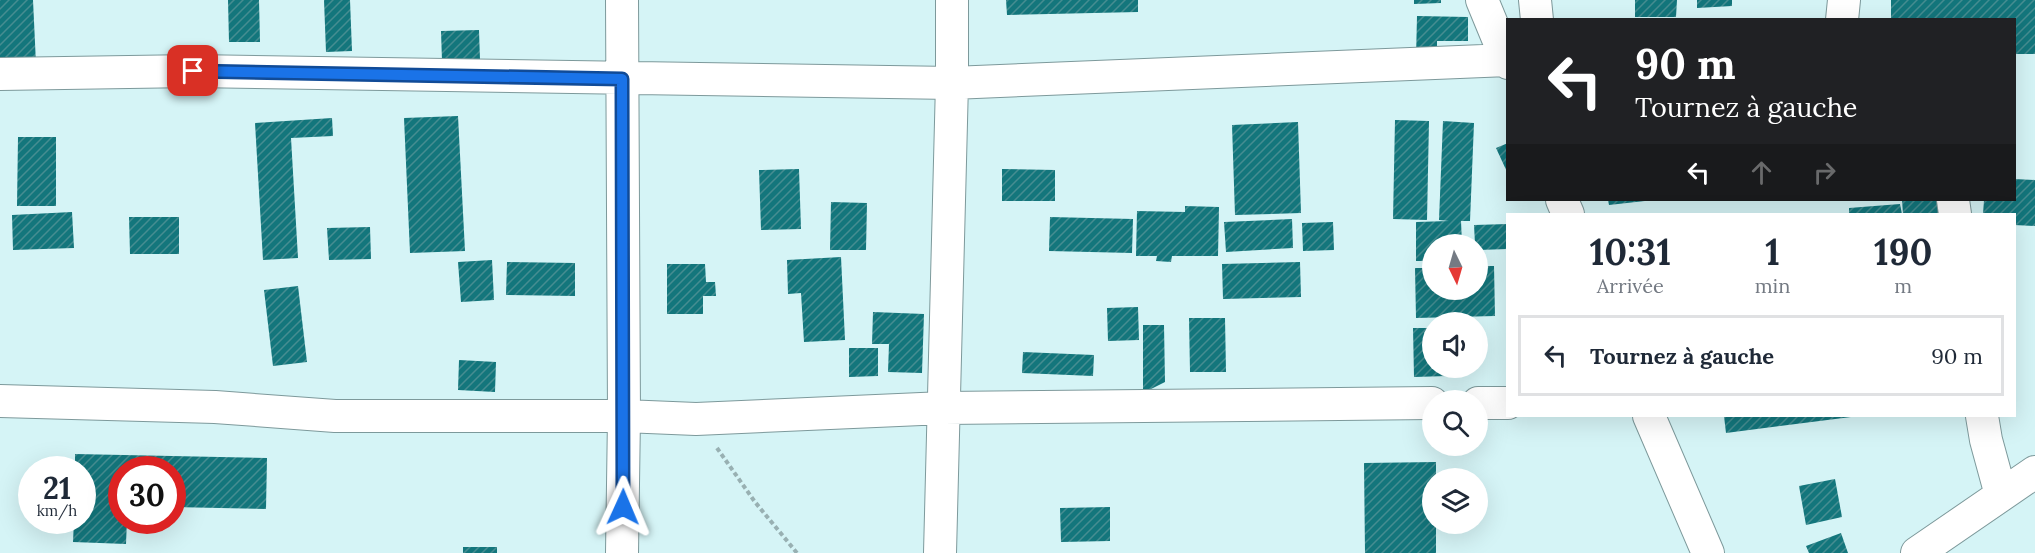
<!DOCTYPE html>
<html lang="fr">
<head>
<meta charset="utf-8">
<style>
	:root { --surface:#fff; --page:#f6f6f7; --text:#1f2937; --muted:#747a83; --line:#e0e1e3 }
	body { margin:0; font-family:Lora,serif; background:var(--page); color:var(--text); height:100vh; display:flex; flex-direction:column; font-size:22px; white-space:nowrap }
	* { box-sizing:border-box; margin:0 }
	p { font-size:20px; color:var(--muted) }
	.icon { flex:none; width:33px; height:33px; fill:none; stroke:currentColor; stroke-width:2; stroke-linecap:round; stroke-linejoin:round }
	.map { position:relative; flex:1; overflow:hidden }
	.drawer { position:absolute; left:1506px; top:213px; width:510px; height:204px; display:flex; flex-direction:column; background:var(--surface); border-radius:0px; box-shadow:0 6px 24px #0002 }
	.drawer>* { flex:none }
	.guide { position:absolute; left:1506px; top:18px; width:510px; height:183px; border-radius:0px; box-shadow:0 6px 24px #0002; background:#202124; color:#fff; overflow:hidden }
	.needle { width:39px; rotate:175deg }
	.buttons { position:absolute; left:1422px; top:234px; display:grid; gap:12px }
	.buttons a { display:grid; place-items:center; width:66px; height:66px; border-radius:50%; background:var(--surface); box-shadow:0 6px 24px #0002; font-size:30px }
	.speed { position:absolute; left:18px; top:456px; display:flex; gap:12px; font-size:30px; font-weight:700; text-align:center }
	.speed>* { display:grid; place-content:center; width:78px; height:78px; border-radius:50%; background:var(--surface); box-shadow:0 6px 24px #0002; line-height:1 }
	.speed small { font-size:15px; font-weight:400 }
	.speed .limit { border:9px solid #d22; background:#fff; color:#111 }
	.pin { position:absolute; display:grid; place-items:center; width:51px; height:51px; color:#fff; margin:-26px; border-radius:12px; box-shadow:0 3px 9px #0006 }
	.me { position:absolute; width:66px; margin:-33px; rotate:1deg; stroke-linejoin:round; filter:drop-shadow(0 0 4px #0008) }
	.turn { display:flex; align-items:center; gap:21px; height:126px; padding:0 30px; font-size:27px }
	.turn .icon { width:78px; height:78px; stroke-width:2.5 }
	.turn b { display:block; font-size:42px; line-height:51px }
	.lanes { display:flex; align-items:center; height:57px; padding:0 30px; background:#0003; justify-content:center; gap:30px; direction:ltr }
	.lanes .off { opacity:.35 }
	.eta { display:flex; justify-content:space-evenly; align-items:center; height:102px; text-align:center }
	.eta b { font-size:36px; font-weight:800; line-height:42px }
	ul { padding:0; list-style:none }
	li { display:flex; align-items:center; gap:18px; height:81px; margin:0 12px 9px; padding:0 18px; border:3px solid var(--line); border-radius:0px }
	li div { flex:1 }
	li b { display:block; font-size:22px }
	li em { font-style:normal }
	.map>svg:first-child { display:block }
	.building { fill:url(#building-hatch) }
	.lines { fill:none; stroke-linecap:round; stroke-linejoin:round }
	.street-casing { stroke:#7d999b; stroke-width:34 }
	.path { stroke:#98b0b2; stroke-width:4; stroke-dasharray:4.5 3; stroke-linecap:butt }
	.street { stroke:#fff; stroke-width:32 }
	.route-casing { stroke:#114b97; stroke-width:15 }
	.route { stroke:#1a73e8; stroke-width:10 }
</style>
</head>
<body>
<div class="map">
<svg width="2035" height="553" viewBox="0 0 2035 553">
	<defs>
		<pattern id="building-hatch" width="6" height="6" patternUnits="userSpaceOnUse" patternTransform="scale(1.5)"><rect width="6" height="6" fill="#13767c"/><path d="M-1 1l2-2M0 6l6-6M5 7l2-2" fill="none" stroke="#468d91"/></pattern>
	</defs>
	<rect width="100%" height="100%" fill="#d5f4f6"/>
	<path class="building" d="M 0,0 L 33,0 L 36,64 L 0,65 Z
		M 228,0 L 259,0 L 260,42 L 229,42 Z
		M 324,0 L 350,0 L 352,51 L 326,52 Z
		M 1006,0 L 1138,0 L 1138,12 L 1007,15 Z
		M 1414,0 L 1441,0 L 1441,3 L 1414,4 Z
		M 1635,0 L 1677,0 L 1676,17 L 1635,17 Z
		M 1697,0 L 1732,0 L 1732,6 L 1697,8 Z
		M 1891,0 L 2035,0 L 2035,54 L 2014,54 L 2014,20 L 1891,20 Z
		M 1417,16 L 1468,17 L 1468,41 L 1437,41 L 1437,58 L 1416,58 Z
		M 479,30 L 480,60 L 442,61 L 441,31 Z
		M 458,116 L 465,251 L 410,253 L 404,118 Z
		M 332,118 L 333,136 L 291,138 L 298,258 L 263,260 L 255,123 Z
		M 1395,120 L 1429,121 L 1427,220 L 1393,219 Z
		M 1443,121 L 1474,123 L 1470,221 L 1461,221 L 1462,244 L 1432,244 L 1432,261 L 1416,261 L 1416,222 L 1449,221 L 1439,220 Z
		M 1298,122 L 1301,213 L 1235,215 L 1232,125 Z
		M 18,137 L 56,137 L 56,206 L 17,206 Z
		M 1508,143 L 1508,174 L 1496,148 Z
		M 799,169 L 801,229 L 761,230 L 759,170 Z
		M 1002,169 L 1055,170 L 1055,201 L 1002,201 Z
		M 2014,179 L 2035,180 L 2035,226 L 2014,225 L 2014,214 L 1983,214 L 1984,200 L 2014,200 Z
		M 1608,200 L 1645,200 L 1645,201 L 1609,205 Z
		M 1902,200 L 1948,200 L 1949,214 L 1903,214 Z
		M 831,202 L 867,203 L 866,250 L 830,250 Z
		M 1900,204 L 1902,214 L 1849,214 L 1849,208 Z
		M 1185,206 L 1219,207 L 1218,256 L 1172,256 L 1171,262 L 1156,261 L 1157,256 L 1136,256 L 1137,211 L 1185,212 Z
		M 72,212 L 74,248 L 13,250 L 12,215 Z
		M 129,217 L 179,217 L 179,254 L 130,254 Z
		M 1050,217 L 1133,219 L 1132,253 L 1049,251 Z
		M 1292,219 L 1293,248 L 1226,252 L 1224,222 Z
		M 1333,222 L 1334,250 L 1303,251 L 1302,223 Z
		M 1508,224 L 1508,249 L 1478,250 L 1478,244 L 1475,244 L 1474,225 Z
		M 370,227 L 371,259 L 329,260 L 327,228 Z
		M 841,257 L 845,340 L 804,342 L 801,293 L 788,294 L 787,260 Z
		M 492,260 L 494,300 L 461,302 L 458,262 Z
		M 507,262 L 575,263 L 575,296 L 506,295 Z
		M 1300,262 L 1301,297 L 1223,299 L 1222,264 Z
		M 667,264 L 705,264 L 706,282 L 715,282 L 716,296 L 703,296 L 703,314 L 667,314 Z
		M 1478,266 L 1494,266 L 1495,316 L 1416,318 L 1415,268 L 1432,268 L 1432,290 L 1478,290 Z
		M 298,286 L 307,362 L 273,366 L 264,290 Z
		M 1138,307 L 1139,340 L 1108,341 L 1107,308 Z
		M 873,312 L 924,314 L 922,373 L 888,372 L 889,344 L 872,344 Z
		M 1189,318 L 1225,318 L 1226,372 L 1190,372 Z
		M 1143,325 L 1164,325 L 1165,382 L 1143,393 Z
		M 1413,328 L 1432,328 L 1432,368 L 1447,368 L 1448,376 L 1414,377 Z
		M 849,348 L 878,348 L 878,376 L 849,377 Z
		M 1023,352 L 1094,355 L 1093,376 L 1022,373 Z
		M 459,360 L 496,362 L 495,392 L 458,390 Z
		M 1724,416 L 1851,416 L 1851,417 L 1726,433 Z
		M 75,454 L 267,458 L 266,509 L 172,507 L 172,470 L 122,470 L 122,520 L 127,520 L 126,544 L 73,542 L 74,520 L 82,520 L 82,470 L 75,470 Z
		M 1436,462 L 1436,478 L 1432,478 L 1432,524 L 1436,524 L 1436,553 L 1365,553 L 1364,463 Z
		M 1835,479 L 1842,517 L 1806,525 L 1799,486 Z
		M 1478,497 L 1482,497 L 1484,515 L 1478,516 Z
		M 1110,507 L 1110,541 L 1061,542 L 1060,508 Z
		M 1841,533 L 1848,553 L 1809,553 L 1806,546 Z
		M 463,547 L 497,547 L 497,553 L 463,553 Z"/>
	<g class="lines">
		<defs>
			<path id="street" d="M 622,0 L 624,416 L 622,553
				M 1482,0 L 1508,63
				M 1535,0 L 1537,20
				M 1842,20 L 1844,0
				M 0,74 L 193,71 L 952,83 L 1508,60
				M 1562,200 L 1568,214
				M 1953,200 L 1955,214
				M 0,401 L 215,407 L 335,416 L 624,416 L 696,419 L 944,408 L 1432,403
				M 1478,403 L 1508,403
				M 1649,416 L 1708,553
				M 1982,416 L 1986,440 L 2001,495
				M 940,553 L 952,83 L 952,0
				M 1917,553 L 2035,472"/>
		</defs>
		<use href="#street" class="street-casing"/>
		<path class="path" d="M 717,448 L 755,502 L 797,553"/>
		<use href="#street" class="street"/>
	</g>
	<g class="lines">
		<defs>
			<path id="route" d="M 193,71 L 622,79 L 623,507"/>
		</defs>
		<use href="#route" class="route-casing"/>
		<use href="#route" class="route"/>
	</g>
</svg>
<div class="buttons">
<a><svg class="needle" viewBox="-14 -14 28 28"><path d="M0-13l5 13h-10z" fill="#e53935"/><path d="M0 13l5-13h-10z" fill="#747a83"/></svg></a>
<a><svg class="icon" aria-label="sound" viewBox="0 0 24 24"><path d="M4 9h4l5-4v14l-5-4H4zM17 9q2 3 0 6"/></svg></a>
<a><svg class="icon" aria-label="search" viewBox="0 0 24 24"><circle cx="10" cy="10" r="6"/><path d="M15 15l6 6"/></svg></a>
<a><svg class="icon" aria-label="layers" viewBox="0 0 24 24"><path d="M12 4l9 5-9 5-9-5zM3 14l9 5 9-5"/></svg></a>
</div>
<div class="speed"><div>21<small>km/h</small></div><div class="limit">30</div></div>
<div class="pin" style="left:193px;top:71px;background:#d93025"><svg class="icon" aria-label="arrive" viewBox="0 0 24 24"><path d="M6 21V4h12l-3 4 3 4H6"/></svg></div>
<svg class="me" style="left:623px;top:507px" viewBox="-20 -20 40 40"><path d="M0-17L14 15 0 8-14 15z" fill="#1a73e8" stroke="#fff" stroke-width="4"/></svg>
<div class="guide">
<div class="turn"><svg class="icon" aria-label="left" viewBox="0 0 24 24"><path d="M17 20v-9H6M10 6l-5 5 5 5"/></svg><div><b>90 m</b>Tournez à gauche</div></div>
<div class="lanes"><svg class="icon" aria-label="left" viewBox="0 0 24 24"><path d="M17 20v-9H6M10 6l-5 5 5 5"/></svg><svg class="icon off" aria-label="ahead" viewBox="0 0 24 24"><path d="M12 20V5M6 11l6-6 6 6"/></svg><svg class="icon off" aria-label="right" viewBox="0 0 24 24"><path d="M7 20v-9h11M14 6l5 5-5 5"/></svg></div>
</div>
<section class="drawer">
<div class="eta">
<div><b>10:31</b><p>Arrivée</p></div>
<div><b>1</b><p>min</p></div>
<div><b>190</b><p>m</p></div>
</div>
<ul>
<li><svg class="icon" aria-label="left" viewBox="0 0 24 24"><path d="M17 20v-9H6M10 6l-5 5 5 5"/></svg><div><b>Tournez à gauche</b></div><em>90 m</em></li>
</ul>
</section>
</div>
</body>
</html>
